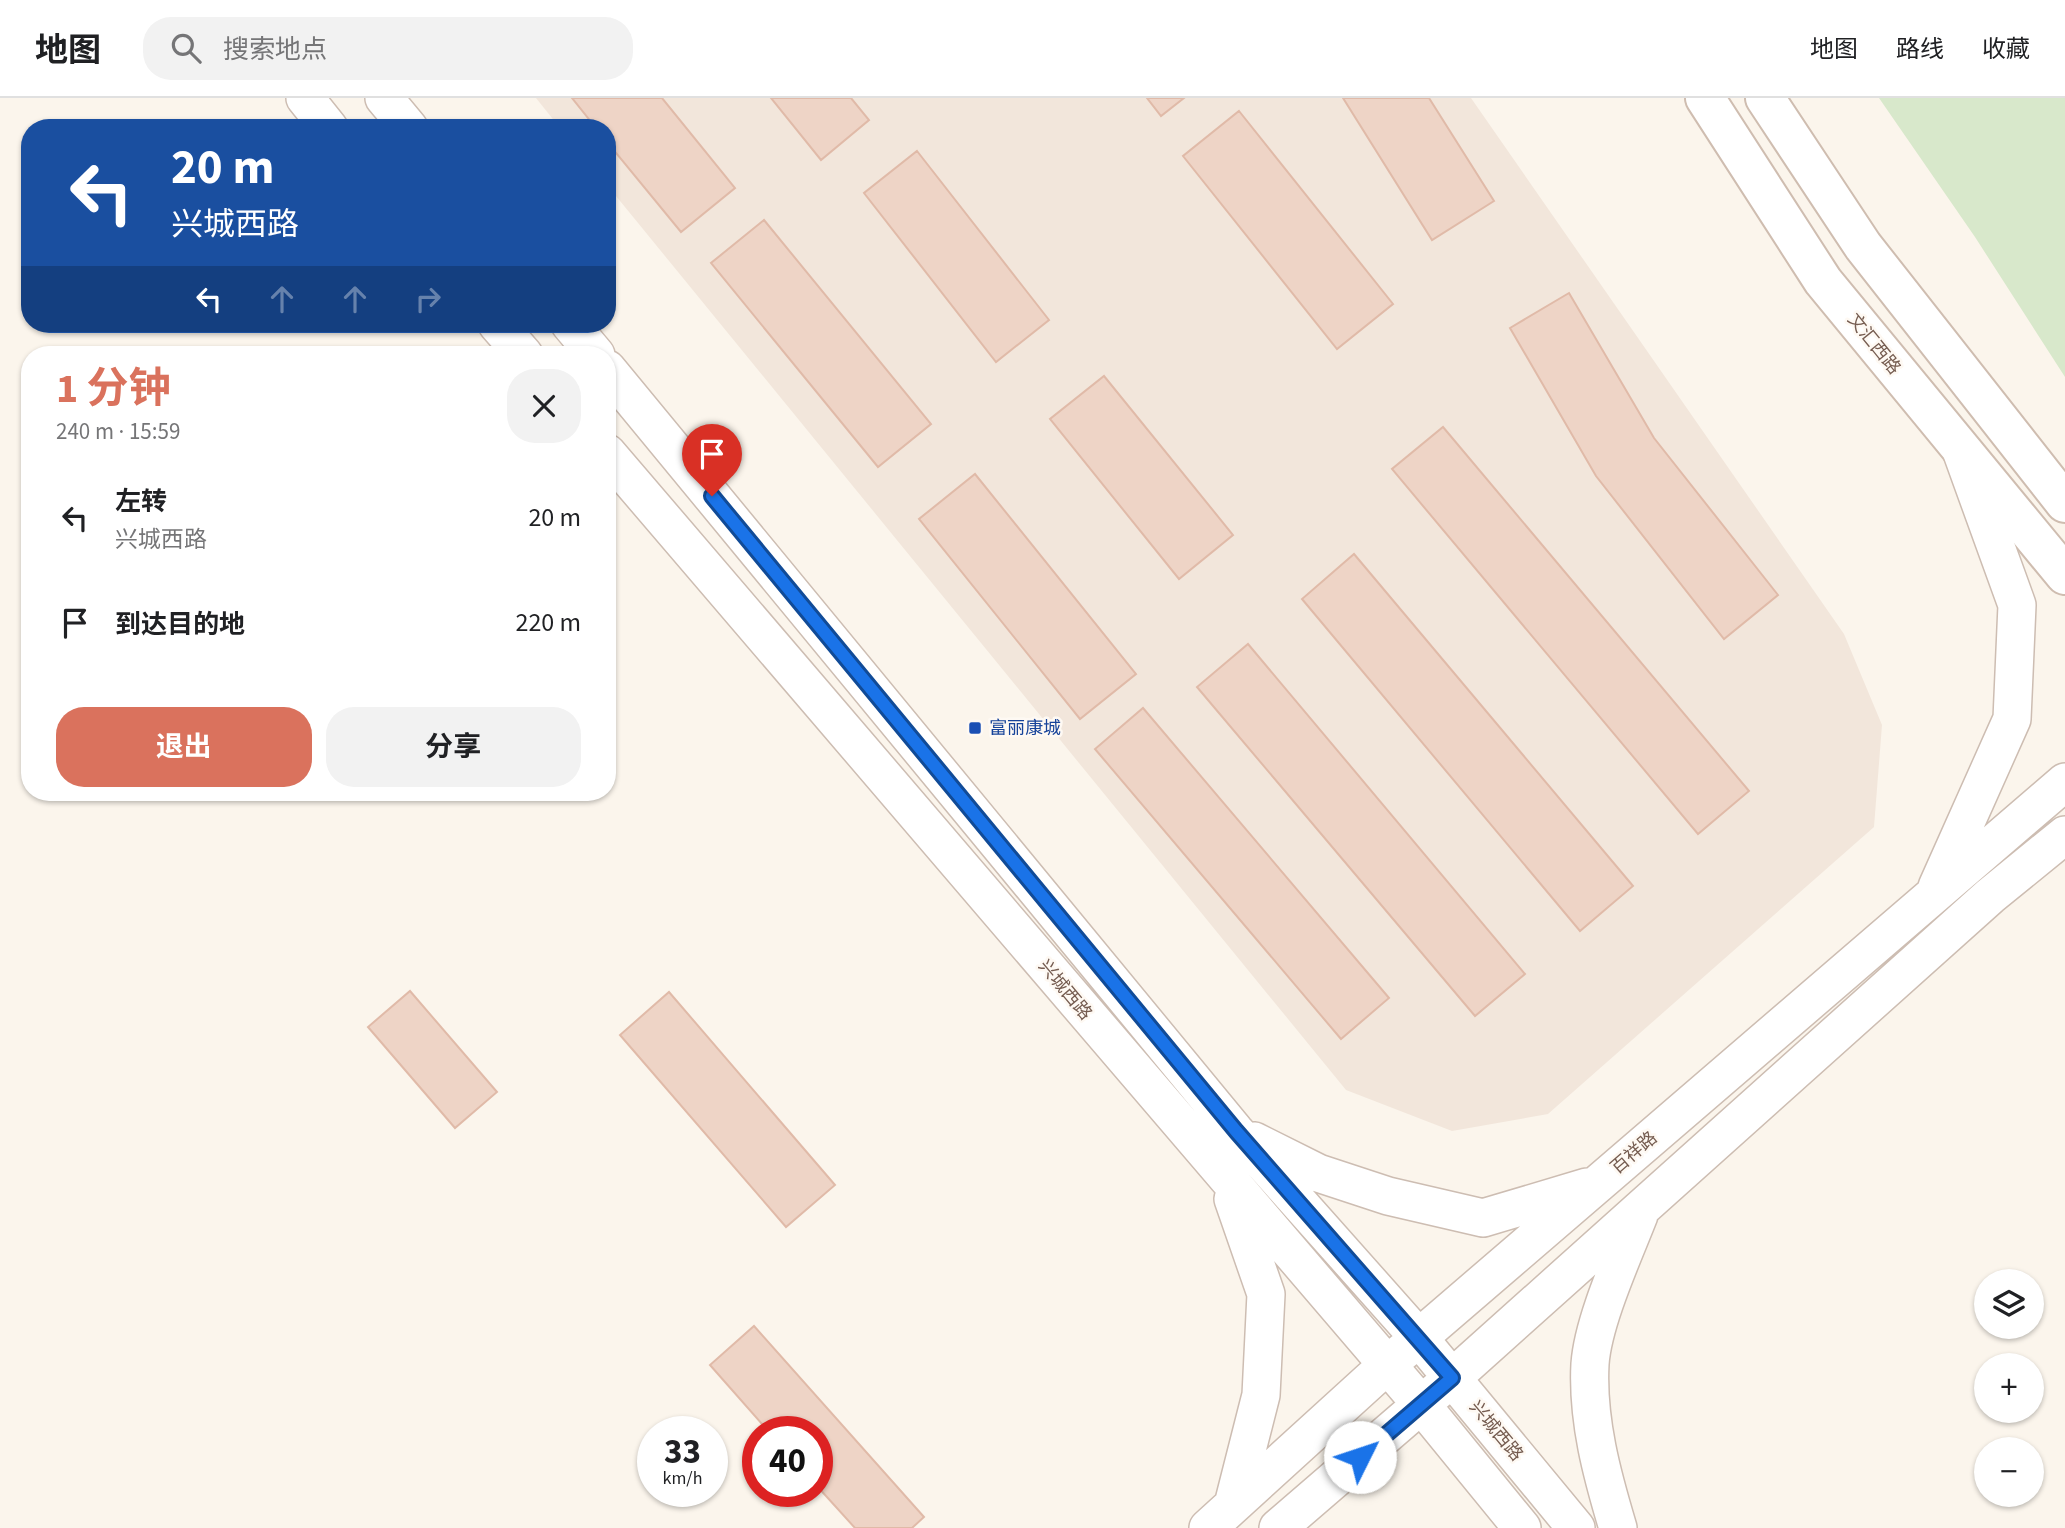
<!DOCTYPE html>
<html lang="zh">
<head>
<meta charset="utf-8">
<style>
	:root { --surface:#fff; --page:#f2f2f2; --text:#202124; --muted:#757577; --line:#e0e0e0; --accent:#da725d }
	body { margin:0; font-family:"Source Sans 3","Noto Sans SC",sans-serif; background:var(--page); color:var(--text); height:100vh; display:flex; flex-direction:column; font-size:26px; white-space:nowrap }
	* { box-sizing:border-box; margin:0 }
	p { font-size:23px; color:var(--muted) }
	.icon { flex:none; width:38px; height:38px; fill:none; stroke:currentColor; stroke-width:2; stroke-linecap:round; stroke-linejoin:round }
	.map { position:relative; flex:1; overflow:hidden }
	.details { position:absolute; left:21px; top:248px; width:595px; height:455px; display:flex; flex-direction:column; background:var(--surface); border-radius:28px; box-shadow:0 2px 5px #0004 }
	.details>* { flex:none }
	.hud { position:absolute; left:21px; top:21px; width:595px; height:214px; border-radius:28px; box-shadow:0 2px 5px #0004; background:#1a4fa0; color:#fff; overflow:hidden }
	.fabs { position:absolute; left:1974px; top:1171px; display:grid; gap:14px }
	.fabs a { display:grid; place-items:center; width:70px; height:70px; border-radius:50%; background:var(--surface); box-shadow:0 2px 5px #0004; font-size:35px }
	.speed { position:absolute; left:637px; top:1318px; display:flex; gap:14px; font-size:35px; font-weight:700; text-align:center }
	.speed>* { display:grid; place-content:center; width:91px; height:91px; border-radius:50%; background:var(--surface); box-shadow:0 2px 5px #0004; line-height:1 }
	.speed small { font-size:18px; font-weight:400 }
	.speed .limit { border:10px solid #d22; background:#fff; color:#111 }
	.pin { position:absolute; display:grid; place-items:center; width:60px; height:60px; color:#fff; margin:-72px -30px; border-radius:50% 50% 50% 0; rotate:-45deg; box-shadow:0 0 7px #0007 }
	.pin .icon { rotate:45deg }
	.me { position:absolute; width:77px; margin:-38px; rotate:49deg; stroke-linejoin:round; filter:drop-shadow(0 0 5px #0008) }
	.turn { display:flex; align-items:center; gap:24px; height:147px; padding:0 35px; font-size:32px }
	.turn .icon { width:91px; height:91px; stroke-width:2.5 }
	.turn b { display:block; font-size:49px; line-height:60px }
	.lanes { display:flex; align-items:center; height:66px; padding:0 35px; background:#0003; justify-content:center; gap:35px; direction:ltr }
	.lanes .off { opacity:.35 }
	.round { display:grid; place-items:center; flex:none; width:74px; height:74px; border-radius:28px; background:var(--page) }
	.summary { display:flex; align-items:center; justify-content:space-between; height:119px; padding:0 35px }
	h1 { font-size:42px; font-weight:700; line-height:52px; color:var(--accent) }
	.action { display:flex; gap:14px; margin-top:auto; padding:14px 35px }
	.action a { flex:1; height:80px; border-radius:28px; background:var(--accent); color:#fff; font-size:28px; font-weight:700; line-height:80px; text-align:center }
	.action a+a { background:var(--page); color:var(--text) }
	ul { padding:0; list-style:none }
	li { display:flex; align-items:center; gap:21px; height:105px; padding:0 35px }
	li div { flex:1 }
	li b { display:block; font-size:26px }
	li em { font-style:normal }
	header { display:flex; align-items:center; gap:42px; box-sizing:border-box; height:98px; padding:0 35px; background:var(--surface); border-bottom:2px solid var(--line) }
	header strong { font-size:33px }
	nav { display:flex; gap:38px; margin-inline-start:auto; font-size:24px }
	.search { width:490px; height:63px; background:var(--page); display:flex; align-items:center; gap:18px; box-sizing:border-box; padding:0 24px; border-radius:28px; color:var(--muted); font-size:26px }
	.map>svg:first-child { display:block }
	.residential { fill:#f2e6db }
	.green { fill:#d8e8cb }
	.building { fill:#eed4c6; stroke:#e0baa8; stroke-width:2 }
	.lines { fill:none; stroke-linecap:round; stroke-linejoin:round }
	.tertiary-casing { stroke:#cdbdb2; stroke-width:40 }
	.secondary-casing { stroke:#cfbdb0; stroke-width:42 }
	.tertiary { stroke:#fff; stroke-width:37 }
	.secondary { stroke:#fff; stroke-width:38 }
	.route-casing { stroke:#114b97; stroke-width:18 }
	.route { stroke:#1a73e8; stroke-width:12 }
	.transit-dot { fill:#1a4fb4; stroke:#fef9f3; stroke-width:2.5 }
	.labels { text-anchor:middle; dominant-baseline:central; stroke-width:5; stroke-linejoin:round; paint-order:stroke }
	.street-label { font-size:18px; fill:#755c50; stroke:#fef9f3 }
	.transit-label { font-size:18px; fill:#164399; stroke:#fef9f3; text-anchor:start }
</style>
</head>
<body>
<header>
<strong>地图</strong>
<div class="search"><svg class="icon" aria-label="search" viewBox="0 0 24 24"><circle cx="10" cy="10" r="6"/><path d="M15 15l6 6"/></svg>搜索地点</div>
<nav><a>地图</a><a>路线</a><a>收藏</a></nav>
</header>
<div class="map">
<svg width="2065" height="1430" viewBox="0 0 2065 1430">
	<rect width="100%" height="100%" fill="#fbf5ec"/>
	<path class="residential" d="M 536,0 L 1471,0 L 1844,536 L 1882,627 L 1874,729 L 1548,1016 L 1452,1033 L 1346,992 L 607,87 L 607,30 L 560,30 Z"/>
	<path class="green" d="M 1879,0 L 2065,0 L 2065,279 L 1975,139 Z"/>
	<path class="building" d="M 572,0 L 662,0 L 735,90 L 681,134 L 607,44 L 607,30 L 596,30 Z
		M 771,0 L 851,0 L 869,22 L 821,62 Z
		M 1147,0 L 1184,0 L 1161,18 Z
		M 1343,0 L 1429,0 L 1494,103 L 1432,142 Z
		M 1239,13 L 1393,206 L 1337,251 L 1183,58 Z
		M 917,53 L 1049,222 L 996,264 L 864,95 Z
		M 764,122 L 931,326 L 878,369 L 711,165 Z
		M 1569,195 L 1654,340 L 1778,497 L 1724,541 L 1596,378 L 1510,230 Z
		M 1104,278 L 1233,437 L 1179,481 L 1050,321 Z
		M 1443,329 L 1749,693 L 1698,736 L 1392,371 Z
		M 975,376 L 1136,576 L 1080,621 L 919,421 Z
		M 1354,456 L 1633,788 L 1580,833 L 1302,501 Z
		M 1248,546 L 1525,876 L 1475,918 L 1197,589 Z
		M 1143,610 L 1389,900 L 1341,941 L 1095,651 Z
		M 410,893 L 497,994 L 455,1030 L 368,929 Z
		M 669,894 L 835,1087 L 786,1129 L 620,937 Z
		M 754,1228 L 924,1419 L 912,1430 L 855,1430 L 817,1388 L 817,1334 L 769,1334 L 710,1267 Z"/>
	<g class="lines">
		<defs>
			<path id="tertiary" d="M 305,0 L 329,30
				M 384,0 L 409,30
				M 497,226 L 524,257
				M 570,226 L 596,257
				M 607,271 L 1235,1033 L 1419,1240 L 1576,1430
				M 607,355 L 1420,1305 L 1522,1430
				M 1937,789 L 2012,621 L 2017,507 L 1962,355
				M 1254,1043 L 1318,1075 L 1388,1098 L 1483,1120 L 1587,1089
				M 1233,1407 L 1261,1297 L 1266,1196 L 1233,1101
				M 1208,1430 L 1386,1268 L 2065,684
				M 1278,1430 L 1452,1280 L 1990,798 L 2065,737
				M 1618,1430 C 1602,1377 1587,1322 1590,1266 C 1593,1223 1623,1158 1639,1117"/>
			<path id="secondary" d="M 1705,0 L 1823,183 L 2065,477
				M 1765,0 L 1863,148 L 2065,405"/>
		</defs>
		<use href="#tertiary" class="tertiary-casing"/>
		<use href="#secondary" class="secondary-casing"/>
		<use href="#tertiary" class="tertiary"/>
		<use href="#secondary" class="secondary"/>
	</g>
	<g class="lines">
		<defs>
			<path id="route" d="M 712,398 L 1236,1033 L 1452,1280 L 1360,1359"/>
		</defs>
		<use href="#route" class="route-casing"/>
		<use href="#route" class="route"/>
	</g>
	<rect class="transit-dot" x="968" y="623" width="14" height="14" rx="3.5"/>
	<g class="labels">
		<g class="street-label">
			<text transform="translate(1874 246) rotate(51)">文汇西路</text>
			<text transform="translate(1065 892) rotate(50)">兴城西路</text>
			<text transform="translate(1634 1055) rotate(-41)">百祥路</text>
			<text transform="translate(1496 1333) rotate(50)">兴城西路</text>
		</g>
		<g class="transit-label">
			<text x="989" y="630">富丽康城</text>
		</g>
	</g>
</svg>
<div class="fabs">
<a><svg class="icon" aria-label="layers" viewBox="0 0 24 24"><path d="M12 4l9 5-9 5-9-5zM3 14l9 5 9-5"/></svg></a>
<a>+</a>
<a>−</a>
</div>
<div class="speed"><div>33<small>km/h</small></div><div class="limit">40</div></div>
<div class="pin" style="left:712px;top:398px;background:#d93025"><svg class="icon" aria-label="arrive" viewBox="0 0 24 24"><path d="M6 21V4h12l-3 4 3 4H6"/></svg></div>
<svg class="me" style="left:1360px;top:1359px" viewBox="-20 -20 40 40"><circle r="19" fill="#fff"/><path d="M0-13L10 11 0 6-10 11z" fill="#1a73e8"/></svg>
<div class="hud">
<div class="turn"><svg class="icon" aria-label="left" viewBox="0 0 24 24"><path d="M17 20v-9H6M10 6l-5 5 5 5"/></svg><div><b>20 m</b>兴城西路</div></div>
<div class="lanes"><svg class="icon" aria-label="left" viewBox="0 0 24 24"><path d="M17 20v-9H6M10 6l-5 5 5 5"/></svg><svg class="icon off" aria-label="ahead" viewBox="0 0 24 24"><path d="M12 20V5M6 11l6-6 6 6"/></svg><svg class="icon off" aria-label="ahead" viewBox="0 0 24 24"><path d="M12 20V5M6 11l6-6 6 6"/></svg><svg class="icon off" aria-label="right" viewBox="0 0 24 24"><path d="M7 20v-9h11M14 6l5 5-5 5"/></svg></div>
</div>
<section class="details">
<div class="summary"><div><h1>1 分钟</h1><p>240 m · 15:59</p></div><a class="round"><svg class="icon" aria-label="close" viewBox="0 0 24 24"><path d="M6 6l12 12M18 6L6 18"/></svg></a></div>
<ul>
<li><svg class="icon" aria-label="left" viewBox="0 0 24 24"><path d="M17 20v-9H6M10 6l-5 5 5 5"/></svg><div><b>左转</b><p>兴城西路</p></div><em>20 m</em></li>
<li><svg class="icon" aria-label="arrive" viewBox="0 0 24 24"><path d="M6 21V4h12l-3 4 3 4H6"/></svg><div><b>到达目的地</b></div><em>220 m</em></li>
</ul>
<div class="action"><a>退出</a><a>分享</a></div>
</section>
</div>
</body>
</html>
